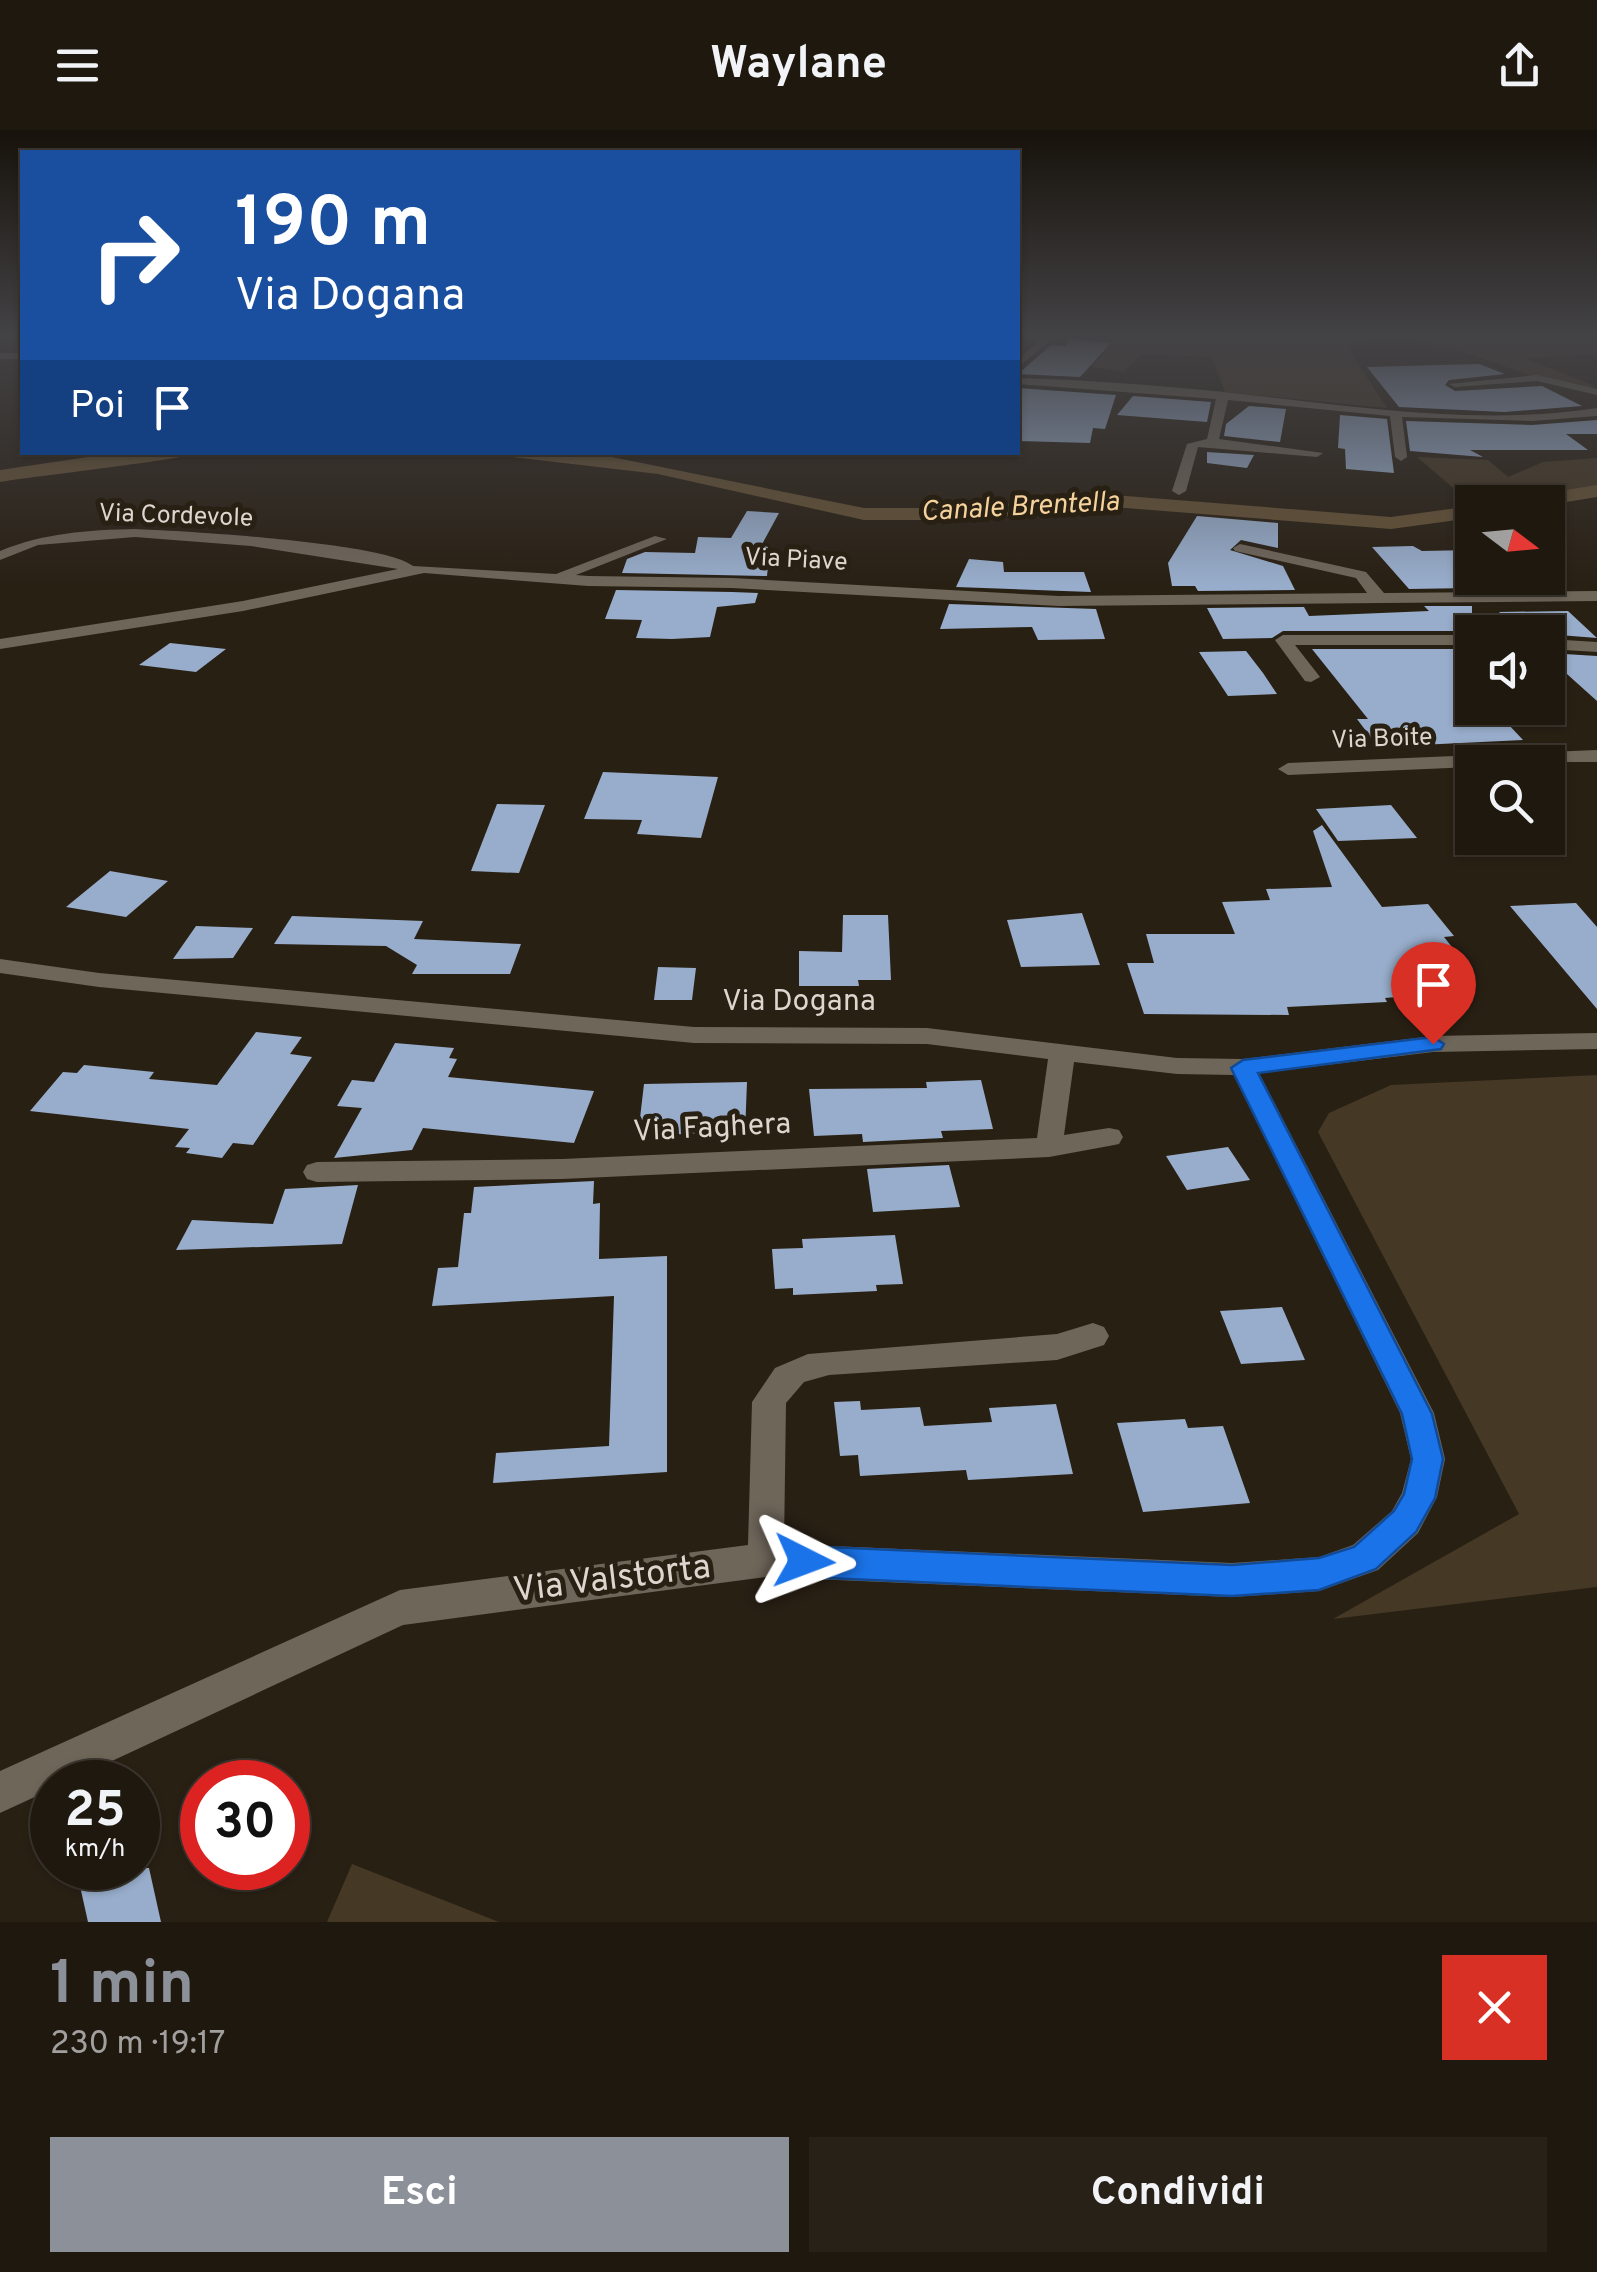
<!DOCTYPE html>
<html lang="it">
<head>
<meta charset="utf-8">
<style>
	:root { --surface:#1f180f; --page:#272118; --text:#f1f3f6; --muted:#a1a09e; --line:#3c372f; --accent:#8c9099 }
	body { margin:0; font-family:Overpass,sans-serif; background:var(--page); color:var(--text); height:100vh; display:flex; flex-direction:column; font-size:38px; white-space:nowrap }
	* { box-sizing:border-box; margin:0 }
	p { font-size:32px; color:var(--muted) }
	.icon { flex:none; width:55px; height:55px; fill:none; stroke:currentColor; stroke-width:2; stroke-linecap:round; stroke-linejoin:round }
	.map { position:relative; height:1792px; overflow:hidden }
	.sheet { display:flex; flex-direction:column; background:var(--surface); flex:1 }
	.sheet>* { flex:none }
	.hud { position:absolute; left:20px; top:20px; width:1000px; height:305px; border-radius:0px; box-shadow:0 2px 8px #0004,0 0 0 2px var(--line); background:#1a4fa0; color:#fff; overflow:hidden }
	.needle { width:65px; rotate:106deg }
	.buttons { position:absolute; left:1455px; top:355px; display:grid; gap:20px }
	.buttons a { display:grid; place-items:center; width:110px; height:110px; border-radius:0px; background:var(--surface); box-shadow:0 2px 8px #0004,0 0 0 2px var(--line); font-size:50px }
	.speed { position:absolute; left:30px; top:1630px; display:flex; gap:20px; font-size:50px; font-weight:700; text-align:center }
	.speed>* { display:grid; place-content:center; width:130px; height:130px; border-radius:50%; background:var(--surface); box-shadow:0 2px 8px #0004,0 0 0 2px var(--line); line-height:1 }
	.speed small { font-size:25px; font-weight:400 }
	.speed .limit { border:15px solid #d22; background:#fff; color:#111 }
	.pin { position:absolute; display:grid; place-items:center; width:85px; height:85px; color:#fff; margin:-102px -42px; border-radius:50% 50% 50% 0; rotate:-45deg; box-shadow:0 0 10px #0007 }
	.pin .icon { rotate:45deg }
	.me { position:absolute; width:110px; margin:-55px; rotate:93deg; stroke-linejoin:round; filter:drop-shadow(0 0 8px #0008) }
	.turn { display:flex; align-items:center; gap:35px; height:210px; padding:0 50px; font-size:45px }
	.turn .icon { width:130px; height:130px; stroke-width:2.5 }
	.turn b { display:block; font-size:70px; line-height:85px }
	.then { display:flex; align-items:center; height:95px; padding:0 50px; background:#0003; gap:20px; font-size:38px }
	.round { display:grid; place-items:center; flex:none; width:105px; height:105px; border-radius:0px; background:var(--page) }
	.overview { display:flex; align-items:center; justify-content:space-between; height:170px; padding:0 50px }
	h1 { font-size:60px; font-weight:700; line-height:75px; color:var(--accent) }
	.button { display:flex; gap:20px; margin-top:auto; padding:20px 50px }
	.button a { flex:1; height:115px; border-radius:0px; background:var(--accent); color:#fff; font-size:40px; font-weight:700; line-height:115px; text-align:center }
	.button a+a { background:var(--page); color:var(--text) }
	header { display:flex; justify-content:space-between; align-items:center; height:130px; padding:0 50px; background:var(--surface); font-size:45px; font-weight:700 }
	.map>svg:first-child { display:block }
	.green { fill:#453824 }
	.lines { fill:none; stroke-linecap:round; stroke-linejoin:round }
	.canal { fill:#655235; fill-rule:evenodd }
	.building { fill:#98adcb }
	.minor { fill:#6f665a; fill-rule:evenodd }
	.route { fill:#1a73e8; stroke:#114b97; stroke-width:2.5 }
	.labels { text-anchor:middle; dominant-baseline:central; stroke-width:10; stroke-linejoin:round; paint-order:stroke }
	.far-street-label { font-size:25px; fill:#dcd6ce; stroke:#292014 }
	.far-water-label { font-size:28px; font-style:italic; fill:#f5d19c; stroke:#292014 }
	.street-label { font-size:30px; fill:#dcd6ce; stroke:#292014 }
	.near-street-label { font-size:35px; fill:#dcd6ce; stroke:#292014 }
</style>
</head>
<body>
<header><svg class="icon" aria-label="menu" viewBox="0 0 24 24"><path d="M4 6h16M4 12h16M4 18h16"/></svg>Waylane<svg class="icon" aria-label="share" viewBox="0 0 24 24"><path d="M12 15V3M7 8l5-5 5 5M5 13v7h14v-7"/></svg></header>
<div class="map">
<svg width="1597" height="1792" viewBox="0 0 1597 1792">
	<rect width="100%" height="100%" fill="#292014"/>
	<path class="green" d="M 1121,204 L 1587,204 L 1597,210 L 1597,224 L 1524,228 L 1597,257 C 1528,262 1407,176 1347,217 L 1387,278 L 1225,262 L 1212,227 L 1142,224 L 1124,242 L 1092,237 Z
		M 1417,327 L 1488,330 L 1508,347 L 1543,332 L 1597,328 L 1597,358 L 1472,374 Z
		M 1597,945 L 1597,1457 L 1333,1489 L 1519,1384 L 1318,1002 L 1329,983 L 1391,955 Z
		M 352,1734 L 499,1792 L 327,1792 Z"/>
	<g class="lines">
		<path class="canal" d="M 122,322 L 200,322 C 191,329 27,347 0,352 L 0,340 Z
			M 504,322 L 592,323 L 864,378 L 976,378 L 1088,363 L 1391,387 L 1472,376 L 1472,388 L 1391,399 L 1088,375 L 976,390 L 864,390 L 658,344 L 512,327 Z
			M 1597,355 L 1597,367 L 1548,375 L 1518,372 L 1528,366 Z"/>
	</g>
	<path class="building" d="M 1070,209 L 1111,213 L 1080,247 L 1018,244 L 1051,215 L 1065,216 Z
		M 1479,234 L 1505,244 L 1449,250 L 1445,255 L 1455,261 L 1542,256 L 1582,276 L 1504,282 L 1399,277 L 1367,237 Z
		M 1018,258 L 1116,265 L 1105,299 L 1093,298 L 1090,313 L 1018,311 Z
		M 1133,266 L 1211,272 L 1207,292 L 1117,285 Z
		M 1249,276 L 1286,279 L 1280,312 L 1224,306 L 1226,294 Z
		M 1340,285 L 1387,289 L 1394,343 L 1346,339 L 1345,319 L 1338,318 Z
		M 1597,290 L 1597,304 L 1566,304 L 1588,320 L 1470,320 L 1483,327 L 1410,321 L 1406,291 L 1532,295 Z
		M 1207,322 L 1254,325 L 1247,338 L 1207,333 Z
		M 747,381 L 779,383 L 761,416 L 770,417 L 767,446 L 622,443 L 627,429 L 645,422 L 695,423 L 698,407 L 731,408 Z
		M 1197,386 L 1278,393 L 1278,418 L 1241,410 L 1230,420 L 1283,436 L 1295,460 L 1198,461 L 1195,456 L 1172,456 L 1168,433 Z
		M 1413,416 L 1422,421 L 1472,420 L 1472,458 L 1409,459 L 1372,417 Z
		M 969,429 L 1003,432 L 1004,442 L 1084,442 L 1091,462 L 956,457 Z
		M 616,460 L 732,462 L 758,463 L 755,473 L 717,477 L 710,507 L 672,509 L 636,508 L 642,490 L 605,489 Z
		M 949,474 L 1096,479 L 1105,509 L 1038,510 L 1032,497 L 940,499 Z
		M 1424,476 L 1472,476 L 1472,501 L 1283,501 L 1272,508 L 1223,509 L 1207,478 L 1304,477 L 1309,486 L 1429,481 Z
		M 1568,481 L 1597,508 L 1521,502 L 1499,482 Z
		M 170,513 L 226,519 L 196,542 L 139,535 Z
		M 1312,519 L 1472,519 L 1472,580 L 1494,579 L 1523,610 L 1378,617 L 1357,589 L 1368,589 Z
		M 1246,521 L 1263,543 L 1277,564 L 1228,566 L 1199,522 Z
		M 1548,523 L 1597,526 L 1597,571 L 1548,527 Z
		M 603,642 L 718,647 L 701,708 L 637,704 L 642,690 L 584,689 Z
		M 497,674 L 545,675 L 519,743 L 471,741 Z
		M 1391,675 L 1417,708 L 1338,711 L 1316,679 Z
		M 1322,695 L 1382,777 L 1428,774 L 1454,806 L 1444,807 L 1475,846 L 1454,848 L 1465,861 L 1385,868 L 1387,872 L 1287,877 L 1289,885 L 1144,884 L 1127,833 L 1154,833 L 1146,804 L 1235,804 L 1222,772 L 1270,770 L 1266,759 L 1332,757 L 1313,701 Z
		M 110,741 L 168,751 L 126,787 L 66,777 Z
		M 1576,773 L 1597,797 L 1597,879 L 1510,776 Z
		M 1082,783 L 1100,835 L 1021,837 L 1007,790 Z
		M 843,785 L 888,785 L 891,850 L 858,850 L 859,856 L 799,856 L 799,821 L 842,822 Z
		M 292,786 L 423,791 L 414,809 L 521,814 L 510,844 L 412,844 L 417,835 L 386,816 L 274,814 Z
		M 196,796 L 253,798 L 233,828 L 173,829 Z
		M 658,837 L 696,838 L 692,870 L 654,870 Z
		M 256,902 L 302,907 L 290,924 L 312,927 L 253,1015 L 233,1013 L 222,1028 L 186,1023 L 190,1018 L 175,1017 L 189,999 L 30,981 L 63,942 L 77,943 L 84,935 L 154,942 L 149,949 L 217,955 Z
		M 395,913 L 454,918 L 449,928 L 457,929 L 448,947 L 594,961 L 574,1013 L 423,998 L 412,1020 L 334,1028 L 362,978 L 337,976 L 352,950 L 374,952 Z
		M 981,950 L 993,999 L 941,1001 L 943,1008 L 863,1012 L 862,1004 L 814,1006 L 809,959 L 927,958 L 926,952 Z
		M 747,952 L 745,1003 L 638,1005 L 644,954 Z
		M 1228,1017 L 1250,1050 L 1187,1060 L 1166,1026 Z
		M 949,1035 L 960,1077 L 873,1082 L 867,1039 Z
		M 594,1051 L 593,1074 L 600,1073 L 599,1129 L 667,1126 L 667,1342 L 493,1353 L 496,1323 L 609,1316 L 614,1166 L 432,1176 L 438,1138 L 458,1137 L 464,1083 L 471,1083 L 474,1057 Z
		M 358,1055 L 342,1114 L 176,1120 L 192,1090 L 273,1094 L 285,1059 Z
		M 895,1105 L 903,1154 L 876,1155 L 877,1161 L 793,1165 L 793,1158 L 775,1159 L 772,1119 L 803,1118 L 802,1109 Z
		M 1282,1177 L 1305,1230 L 1241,1234 L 1220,1181 Z
		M 860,1271 L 861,1280 L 920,1277 L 924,1296 L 992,1292 L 989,1278 L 1056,1274 L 1073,1344 L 968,1350 L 966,1340 L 860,1346 L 858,1325 L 840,1326 L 834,1272 Z
		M 1185,1289 L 1188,1298 L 1223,1296 L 1250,1373 L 1143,1382 L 1117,1293 Z
		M 76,1738 L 149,1738 L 161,1792 L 88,1792 Z"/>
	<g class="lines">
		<path class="minor" d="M 1048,204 L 1059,204 L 1018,237 L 1018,229 Z
			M 0,223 L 22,223 L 22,229 L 0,229 Z
			M 1537,245 L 1597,259 L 1597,265 L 1537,251 L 1455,257 L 1449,254 Z
			M 1018,248 C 1087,250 1156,255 1224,262 C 1345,275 1475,297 1597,278 L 1597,286 L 1532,291 L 1402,287 L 1407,327 L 1401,331 L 1395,327 L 1390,286 L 1228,270 L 1219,309 L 1323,323 L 1317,327 L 1198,317 L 1186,361 L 1179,365 L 1172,361 L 1187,314 L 1207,309 L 1216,269 L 1018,254 Z
			M 135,399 C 183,401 383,412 413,436 L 556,444 L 655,406 L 667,409 L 576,445 L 588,446 L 732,448 L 1059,466 L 1367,463 L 1356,448 L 1235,421 L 1233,418 L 1240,414 L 1366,442 L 1384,463 L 1597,461 L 1597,471 L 1059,476 L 732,458 L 588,456 L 424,443 L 243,481 L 0,519 L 0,509 L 243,471 L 398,439 L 251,416 L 135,407 L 38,415 L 0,430 L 0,421 C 44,403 87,400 135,399 Z
			M 1472,505 L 1472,515 L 1295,515 L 1320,547 L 1311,552 L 1305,551 L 1275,510 L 1283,505 Z
			M 1548,509 L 1597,512 L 1597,522 L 1548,519 Z
			M 1597,620 L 1597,632 L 1472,632 L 1472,637 L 1288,645 L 1278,639 L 1288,633 Z
			M 0,829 L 99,843 L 694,897 L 927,898 L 1177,928 L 1243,929 L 1433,906 L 1597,903 L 1597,919 L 1433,922 L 1259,943 L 1434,1283 L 1445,1329 L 1437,1367 L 1418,1403 L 1378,1440 L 1319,1461 L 1232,1467 L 766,1447 L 403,1495 L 67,1652 L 52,1652 L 52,1659 L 0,1683 L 0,1641 L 400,1460 L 748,1415 L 752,1272 L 775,1238 L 808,1224 L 1057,1204 L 1093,1193 L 1104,1197 L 1109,1206 L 1104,1215 L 1057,1230 L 829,1245 L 804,1252 L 786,1273 L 784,1414 L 1232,1433 L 1319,1427 L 1353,1415 L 1392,1381 L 1402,1363 L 1411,1329 L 1400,1283 L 1234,945 L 1177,944 L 1074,932 L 1064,1005 L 1109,998 L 1119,1000 L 1123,1007 L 1119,1014 L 1109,1016 L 1049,1027 L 562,1049 L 317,1052 L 307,1049 L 303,1042 L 307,1035 L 317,1032 L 562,1029 L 1037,1008 L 1048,929 L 927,914 L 694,913 L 99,857 L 0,843 Z"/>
	</g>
	<linearGradient id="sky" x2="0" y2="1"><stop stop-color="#17120b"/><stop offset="0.45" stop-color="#434245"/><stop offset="1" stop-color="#434245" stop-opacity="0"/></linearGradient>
	<rect width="1597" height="455" fill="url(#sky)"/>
	<path class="route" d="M 1433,907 L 1444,914 L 1441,919 L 1258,943 L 1432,1284 L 1443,1329 L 1435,1368 L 1416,1402 L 1376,1439 L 1319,1460 L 1232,1466 L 804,1447 L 792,1442 L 787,1431 L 792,1420 L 804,1416 L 1232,1435 L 1319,1428 L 1354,1417 L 1394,1381 L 1404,1364 L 1412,1329 L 1402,1284 L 1231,938 L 1243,930 Z"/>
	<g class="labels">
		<g class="far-street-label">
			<text transform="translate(176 387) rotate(2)">Via Cordevole</text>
			<text transform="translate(796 431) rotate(3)">Via Piave</text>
			<text transform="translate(1382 610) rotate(-2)">Via Boite</text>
		</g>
		<g class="far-water-label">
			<text transform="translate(1020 378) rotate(-3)">Canale Brentella</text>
		</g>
		<g class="street-label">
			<text x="799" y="872">Via Dogana</text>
			<text transform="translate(712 999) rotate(-3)">Via Faghera</text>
		</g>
		<g class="near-street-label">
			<text transform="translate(612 1450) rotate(-7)">Via Valstorta</text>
		</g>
	</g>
</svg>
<div class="buttons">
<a><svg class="needle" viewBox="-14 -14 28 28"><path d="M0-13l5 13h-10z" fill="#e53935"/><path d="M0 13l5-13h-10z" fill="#a1a09e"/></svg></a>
<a><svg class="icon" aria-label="sound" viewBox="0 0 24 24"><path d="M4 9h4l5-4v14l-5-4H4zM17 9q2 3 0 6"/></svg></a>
<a><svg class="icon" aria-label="search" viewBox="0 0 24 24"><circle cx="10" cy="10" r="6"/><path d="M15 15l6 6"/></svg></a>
</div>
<div class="speed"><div>25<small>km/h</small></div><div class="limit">30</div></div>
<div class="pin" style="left:1433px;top:914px;background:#d93025"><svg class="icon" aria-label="arrive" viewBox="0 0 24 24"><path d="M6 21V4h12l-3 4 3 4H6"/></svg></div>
<svg class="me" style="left:804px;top:1431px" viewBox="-20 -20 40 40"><path d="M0-17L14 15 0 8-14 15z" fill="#1a73e8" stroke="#fff" stroke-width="4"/></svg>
<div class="hud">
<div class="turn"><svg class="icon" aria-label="right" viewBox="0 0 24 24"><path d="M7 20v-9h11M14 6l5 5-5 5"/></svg><div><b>190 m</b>Via Dogana</div></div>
<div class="then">Poi<svg class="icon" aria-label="arrive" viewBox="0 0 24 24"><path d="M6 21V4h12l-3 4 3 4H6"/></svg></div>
</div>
</div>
<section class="sheet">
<div class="overview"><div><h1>1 min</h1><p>230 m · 19:17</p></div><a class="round" style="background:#d93025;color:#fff"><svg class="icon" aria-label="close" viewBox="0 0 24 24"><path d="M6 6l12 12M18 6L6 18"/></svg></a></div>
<div class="button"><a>Esci</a><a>Condividi</a></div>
</section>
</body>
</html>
